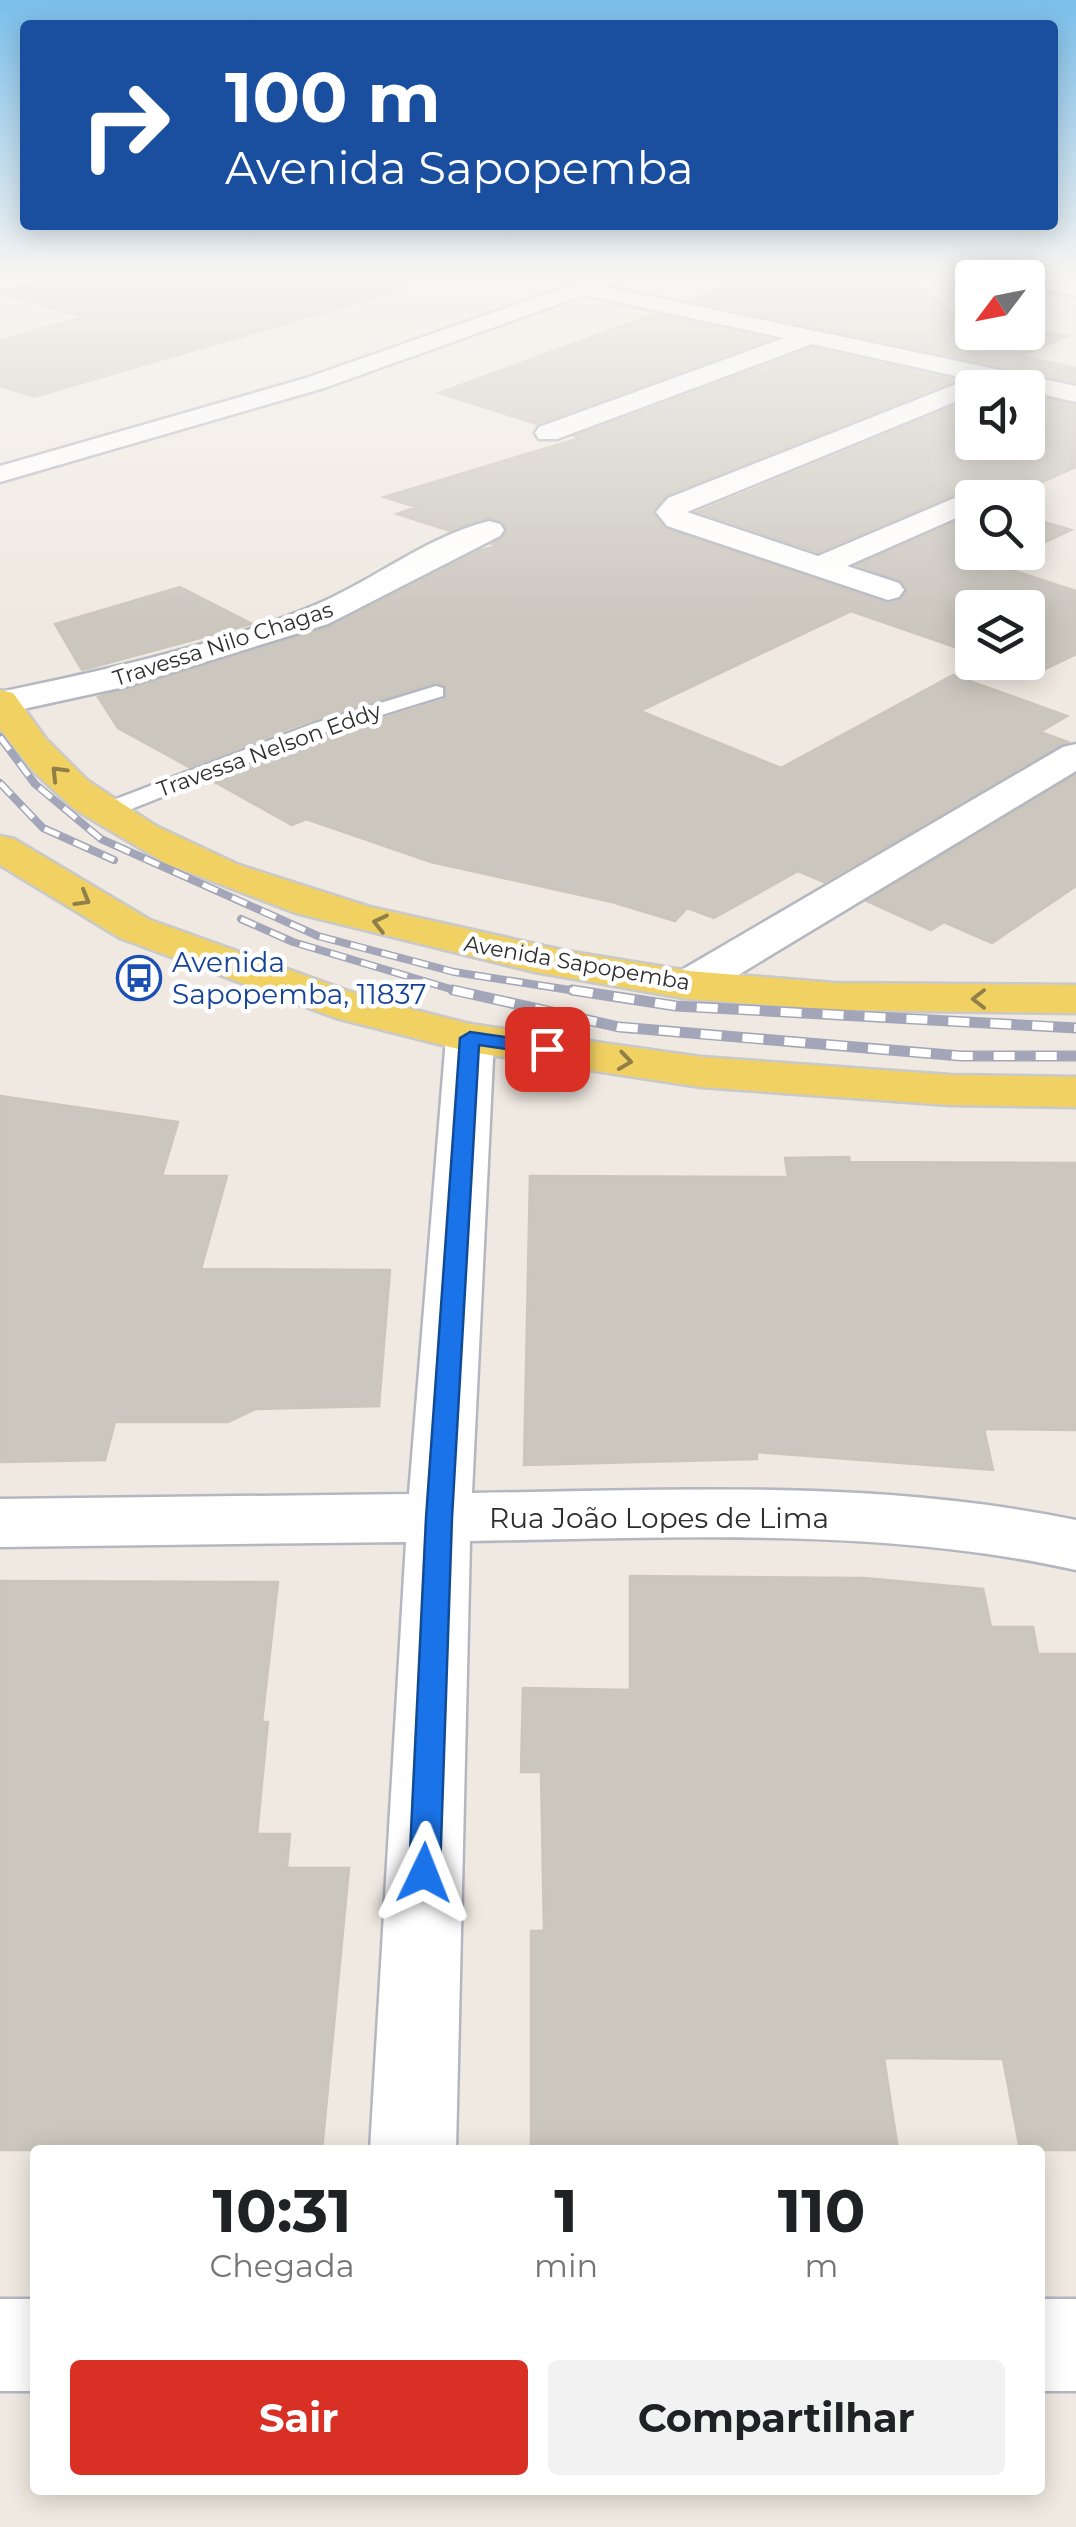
<!DOCTYPE html>
<html lang="pt">
<head>
<meta charset="utf-8">
<style>
	:root { --surface:#fff; --page:#f2f2f2; --text:#202124; --muted:#757577; --accent:#d93025 }
	body { margin:0; font-family:Montserrat,sans-serif; background:var(--page); color:var(--text); height:100vh; display:flex; flex-direction:column; font-size:38px; white-space:nowrap }
	* { box-sizing:border-box; margin:0 }
	p { font-size:32px; color:var(--muted) }
	.icon { flex:none; width:55px; height:55px; fill:none; stroke:currentColor; stroke-width:2; stroke-linecap:round; stroke-linejoin:round }
	.map { position:relative; flex:1; overflow:hidden }
	.details { position:absolute; left:30px; top:2145px; width:1015px; height:350px; display:flex; flex-direction:column; background:var(--surface); border-radius:10px; box-shadow:0 5px 25px #0003 }
	.details>* { flex:none }
	.hud { position:absolute; left:20px; top:20px; width:1038px; height:210px; border-radius:10px; box-shadow:0 5px 25px #0003; background:#1a4fa0; color:#fff; overflow:hidden }
	.needle { width:65px; rotate:238deg }
	.fabs { position:absolute; left:955px; top:260px; display:grid; gap:20px }
	.fabs a { display:grid; place-items:center; width:90px; height:90px; border-radius:10px; background:var(--surface); box-shadow:0 5px 25px #0003; font-size:50px }
	.pin { position:absolute; display:grid; place-items:center; width:85px; height:85px; color:#fff; margin:-42px; border-radius:20px; box-shadow:0 5px 15px #0006 }
	.me { position:absolute; width:110px; margin:-55px; rotate:2deg; stroke-linejoin:round; filter:drop-shadow(0 0 8px #0008) }
	.turn { display:flex; align-items:center; gap:35px; height:210px; padding:0 40px; font-size:45px }
	.turn .icon { width:130px; height:130px; stroke-width:2.5 }
	.turn b { display:block; font-size:70px; line-height:85px }
	.eta { display:flex; justify-content:space-evenly; align-items:center; height:170px; text-align:center }
	.eta b { font-size:60px; font-weight:700; line-height:70px }
	.cta { display:flex; gap:20px; margin-top:auto; padding:20px 40px }
	.cta a { flex:1; height:115px; border-radius:10px; background:var(--accent); color:#fff; font-size:40px; font-weight:700; line-height:115px; text-align:center }
	.cta a+a { background:var(--page); color:var(--text) }
	.map>svg:first-child { display:block }
	.building { fill:#cbc7bf; stroke:#cbc5ba; stroke-width:2.5 }
	.lines { fill:none; stroke-linecap:round; stroke-linejoin:round }
	.service-casing { stroke:#b4b7c1; stroke-width:5 }
	.minor-casing { stroke:#b4b7c1; stroke-width:5 }
	.primary-casing { stroke:#c9c9c9; stroke-width:5 }
	.service { fill:#fff; fill-rule:evenodd }
	.minor { fill:#fff; fill-rule:evenodd }
	.primary { fill:#f2d163; fill-rule:evenodd }
	.rail-far1-casing { stroke:#a3a6b8; stroke-width:8 }
	.rail-casing { stroke:#a3a6b8; stroke-width:11 }
	.rail-far1 { stroke:#fff; stroke-width:5; stroke-dasharray:16; stroke-linecap:butt }
	.rail { stroke:#fff; stroke-width:8; stroke-dasharray:21; stroke-linecap:butt }
	.oneway { stroke:#908048 }
	.route { fill:#1a73e8; stroke:#114b97; stroke-width:2.5 }
	.labels { text-anchor:middle; dominant-baseline:central; stroke-width:9; stroke-linejoin:round; paint-order:stroke }
	.far-street-label { font-size:22px; fill:#2e2e2e; stroke:#fff }
	.transit-label { font-size:28px; fill:#164399; stroke:#fff; text-anchor:start }
	.street-label { font-size:28px; fill:#2e2e2e; stroke:#fff }
</style>
</head>
<body>
<div class="map">
<svg width="1076" height="2527" viewBox="0 0 1076 2527">
	<rect width="100%" height="100%" fill="#efe9e1"/>
	<path class="building" d="M 60,273 L 405,273 L 407,288 L 34,397 L 0,386 L 0,340 L 84,317 L 1,294 L 54,282 Z
		M 765,273 L 897,273 L 956,313 L 972,316 L 972,332 L 1028,332 L 1028,328 L 1068,336 L 1020,356 L 1076,368 L 1076,382 L 690,301 Z
		M 654,314 L 770,339 L 537,424 L 439,393 Z
		M 812,348 L 956,380 L 667,495 L 652,512 L 664,528 L 889,604 L 900,601 L 907,592 L 902,581 L 857,565 L 972,515 L 972,552 L 1023,552 L 997,565 L 1076,591 L 1076,654 L 1035,674 L 1000,662 L 1028,662 L 1028,608 L 972,608 L 972,653 L 851,611 L 640,711 L 781,768 L 953,675 L 1067,716 L 1040,732 L 1068,742 L 824,882 L 798,871 L 714,918 L 687,908 L 675,921 L 612,902 L 431,862 L 306,819 L 292,825 L 213,781 L 327,736 L 444,700 L 446,686 L 437,682 L 311,720 L 189,767 L 118,728 L 98,697 L 330,627 L 481,550 L 498,546 L 492,544 L 507,532 L 503,522 L 490,517 L 450,531 L 397,514 L 416,507 L 384,497 L 580,438 L 575,436 Z
		M 1028,395 L 1076,405 L 1076,467 L 1006,498 L 956,494 L 818,552 L 698,512 L 972,399 L 972,442 L 1028,442 Z
		M 1028,517 L 1071,530 L 1028,550 Z
		M 180,587 L 252,624 L 82,670 L 55,624 Z
		M 1076,775 L 1076,886 L 992,943 L 944,922 L 931,930 L 867,901 Z
		M 0,1096 L 178,1122 L 162,1176 L 227,1176 L 201,1269 L 390,1270 L 379,1406 L 255,1409 L 228,1422 L 115,1422 L 105,1460 L 0,1462 Z
		M 849,1157 L 850,1162 L 1076,1163 L 1076,1430 L 984,1429 L 993,1470 L 757,1452 L 757,1459 L 524,1465 L 530,1176 L 788,1177 L 785,1158 Z
		M 630,1576 L 864,1578 L 983,1589 L 991,1627 L 1033,1627 L 1038,1654 L 1076,1654 L 1076,2150 L 1020,2150 L 1003,2059 L 884,2058 L 898,2150 L 531,2150 L 531,1931 L 544,1931 L 541,1772 L 521,1772 L 523,1688 L 630,1690 Z
		M 0,1581 L 278,1582 L 262,1722 L 268,1722 L 257,1834 L 290,1834 L 287,1868 L 349,1868 L 322,2150 L 0,2150 Z"/>
	<g class="lines">
		<defs>
			<path id="service" d="M 436,686 L 443,688 L 443,696 L 326,732 L 111,817 L 95,817 L 92,812 L 95,807 L 312,724 Z"/>
			<path id="minor" d="M 16,273 L 56,273 L 53,278 L 0,290 L 0,276 Z
				M 606,273 L 637,273 L 607,287 L 1076,386 L 1076,402 L 1028,391 L 1028,388 L 972,388 L 972,395 L 687,512 L 818,556 L 957,497 L 977,497 L 972,498 L 972,511 L 847,566 L 899,583 L 904,590 L 899,597 L 888,600 L 667,526 L 656,512 L 668,498 L 969,379 L 812,344 L 557,439 L 539,439 L 535,433 L 539,427 L 784,338 L 584,295 L 324,388 L 0,482 L 0,466 L 306,378 Z
				M 1037,275 L 1076,282 L 1076,296 L 1029,287 L 1029,277 Z
				M 489,521 L 500,524 L 504,530 L 500,536 L 328,624 L 124,687 L 0,714 L 0,692 C 100,671 207,648 303,610 C 367,586 422,538 489,521 Z
				M 1076,744 L 1076,771 L 705,995 L 689,999 L 673,995 L 666,985 L 673,975 L 1063,747 Z
				M 470,1024 L 487,1028 L 494,1038 L 472,1493 C 673,1490 878,1479 1076,1520 L 1076,1570 C 878,1526 671,1538 470,1541 L 456,2150 L 370,2150 L 406,1542 L 0,1547 L 0,1499 L 409,1494 L 446,1038 L 453,1028 Z
				M 0,2299 L 35,2299 L 35,2391 L 0,2391 Z
				M 1040,2299 L 1076,2299 L 1076,2391 L 1040,2391 Z"/>
			<path id="primary" d="M 0,690 L 13,693 L 46,739 L 87,780 L 156,826 L 239,865 L 370,907 L 566,951 L 689,971 L 834,983 L 1076,985 L 1076,1013 L 834,1010 L 689,999 L 535,972 L 296,913 L 167,864 L 74,809 L 32,770 L 0,729 Z
				M 0,836 L 14,839 L 150,920 L 368,998 L 470,1024 L 701,1057 L 950,1075 L 1076,1077 L 1076,1107 L 950,1105 L 701,1087 L 470,1052 L 336,1018 L 120,938 L 0,865 Z"/>
		</defs>
		<use href="#service" class="service-casing"/>
		<use href="#minor" class="minor-casing"/>
		<use href="#primary" class="primary-casing"/>
		<use href="#service" class="service"/>
		<use href="#minor" class="minor"/>
		<use href="#primary" class="primary"/>
		<defs>
			<path id="rail-far1" d="M 0,737 L 35,784 L 101,839 L 318,936 L 454,972 L 589,993
				M 0,783 L 43,828 L 114,860
				M 241,919 L 293,942 L 464,993"/>
			<path id="rail" d="M 453,990 L 619,1027 L 961,1056 L 1076,1056
				M 572,990 L 676,1006 L 1076,1028"/>
		</defs>
		<use href="#rail-far1" class="rail-far1-casing"/>
		<use href="#rail" class="rail-casing"/>
		<use href="#rail-far1" class="rail-far1"/>
		<use href="#rail" class="rail"/>
	</g>
	<defs><path id="oneway-chevron" d="M-2-3.5L2.5 0L-2 3.5" fill="none" stroke-width="1.6" stroke-linecap="round" stroke-linejoin="round" transform="scale(2.5)"/></defs>
	<g class="oneway">
		<use href="#oneway-chevron" transform="translate(58 773) rotate(-134)"/>
		<use href="#oneway-chevron" transform="translate(83 899) rotate(30)"/>
		<use href="#oneway-chevron" transform="translate(380 923) rotate(-167)"/>
		<use href="#oneway-chevron" transform="translate(979 999) rotate(-180)"/>
		<use href="#oneway-chevron" transform="translate(625 1061) rotate(8)"/>
	</g>
	<linearGradient id="sky" x2="0" y2="1"><stop stop-color="#7abfeb"/><stop offset="0.44" stop-color="#f8f5f2"/><stop offset="1" stop-color="#f8f5f2" stop-opacity="0"/></linearGradient>
	<rect width="1076" height="627" fill="url(#sky)"/>
	<path class="route" d="M 470,1032 L 547,1043 L 557,1049 L 547,1055 L 479,1045 L 452,1518 L 440,1873 L 436,1883 L 424,1887 L 413,1883 L 409,1873 L 426,1518 L 460,1038 Z"/>
	<defs>
		<symbol id="bus-ring" viewBox="-11 -11 22 22"><circle r="9.5" fill="#fff" stroke="#1a4fb4" stroke-width="1.5"/><path d="M-5-6H5V4H4V6H2V4H-2V6H-4V4H-5ZM-3.5-4V0h7V-4ZM-3.5 1.2v1.5H-2V1.2ZM2 1.2v1.5H3.5V1.2Z" fill="#1a4fb4"/></symbol>
	</defs>
	<g fill-rule="evenodd">
		<use href="#bus-ring" x="114" y="953" width="50" height="50"/>
	</g>
	<g class="labels">
		<g class="far-street-label">
			<text transform="translate(223 644) rotate(-18)">Travessa Nilo Chagas</text>
			<text transform="translate(269 750) rotate(-20)">Travessa Nelson Eddy</text>
			<text transform="translate(577 963) rotate(10)">Avenida Sapopemba</text>
		</g>
		<g class="transit-label">
			<text x="172" y="962">Avenida<tspan x="172" dy="32">Sapopemba, 11837</tspan></text>
		</g>
		<g class="street-label">
			<text x="659" y="1518">Rua João Lopes de Lima</text>
		</g>
	</g>
</svg>
<div class="fabs">
<a><svg class="needle" viewBox="-14 -14 28 28"><path d="M0-13l5 13h-10z" fill="#e53935"/><path d="M0 13l5-13h-10z" fill="#757577"/></svg></a>
<a><svg class="icon" aria-label="sound" viewBox="0 0 24 24"><path d="M4 9h4l5-4v14l-5-4H4zM17 9q2 3 0 6"/></svg></a>
<a><svg class="icon" aria-label="search" viewBox="0 0 24 24"><circle cx="10" cy="10" r="6"/><path d="M15 15l6 6"/></svg></a>
<a><svg class="icon" aria-label="layers" viewBox="0 0 24 24"><path d="M12 4l9 5-9 5-9-5zM3 14l9 5 9-5"/></svg></a>
</div>
<div class="pin" style="left:547px;top:1049px;background:#d93025"><svg class="icon" aria-label="arrive" viewBox="0 0 24 24"><path d="M6 21V4h12l-3 4 3 4H6"/></svg></div>
<svg class="me" style="left:424px;top:1873px" viewBox="-20 -20 40 40"><path d="M0-17L14 15 0 8-14 15z" fill="#1a73e8" stroke="#fff" stroke-width="4"/></svg>
<div class="hud">
<div class="turn"><svg class="icon" aria-label="right" viewBox="0 0 24 24"><path d="M7 20v-9h11M14 6l5 5-5 5"/></svg><div><b>100 m</b>Avenida Sapopemba</div></div>
</div>
<section class="details">
<div class="eta">
<div><b>10:31</b><p>Chegada</p></div>
<div><b>1</b><p>min</p></div>
<div><b>110</b><p>m</p></div>
</div>
<div class="cta"><a>Sair</a><a>Compartilhar</a></div>
</section>
</div>
</body>
</html>
